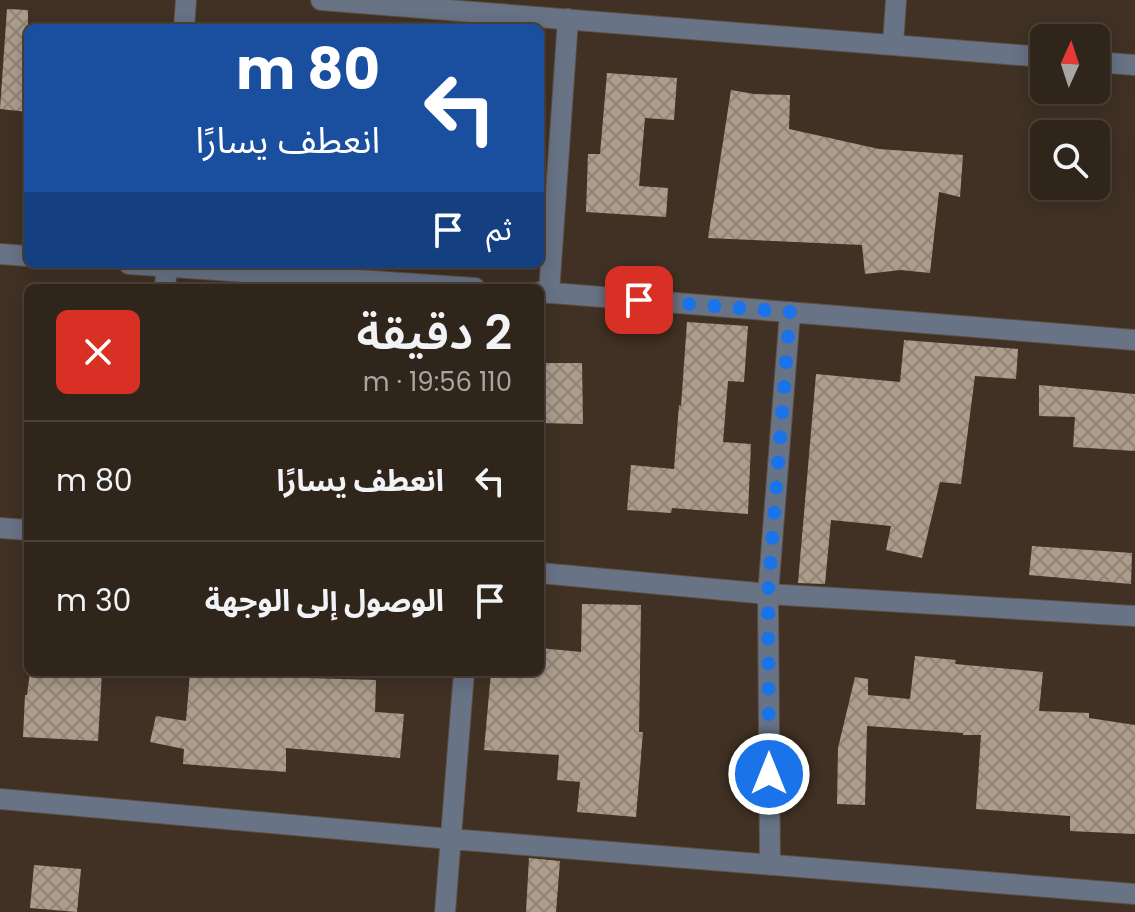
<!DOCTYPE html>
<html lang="ar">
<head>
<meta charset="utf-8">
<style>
	:root { --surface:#30251b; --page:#382d24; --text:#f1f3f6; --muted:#a8a5a3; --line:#4b423a }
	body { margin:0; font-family:Poppins,"Noto Sans Arabic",sans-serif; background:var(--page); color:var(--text); direction:rtl; height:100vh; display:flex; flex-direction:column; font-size:30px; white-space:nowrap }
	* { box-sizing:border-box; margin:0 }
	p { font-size:26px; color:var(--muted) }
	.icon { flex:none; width:44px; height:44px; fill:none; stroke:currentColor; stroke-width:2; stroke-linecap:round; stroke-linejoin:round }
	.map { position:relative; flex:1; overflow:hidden; direction:ltr }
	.panel { position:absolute; left:24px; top:284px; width:520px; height:392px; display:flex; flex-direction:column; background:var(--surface); border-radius:12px; box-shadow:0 4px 20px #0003,0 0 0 2px var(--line); direction:rtl }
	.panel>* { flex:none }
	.guide { position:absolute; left:24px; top:24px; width:520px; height:244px; border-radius:12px; box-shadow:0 4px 20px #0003,0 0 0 2px var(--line); direction:rtl; background:#1a4fa0; color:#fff; overflow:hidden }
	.needle { width:52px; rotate:3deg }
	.tools { position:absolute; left:1030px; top:24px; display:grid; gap:16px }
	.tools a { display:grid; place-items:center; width:80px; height:80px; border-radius:12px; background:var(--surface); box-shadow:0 4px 20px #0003,0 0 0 2px var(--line); font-size:40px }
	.pin { position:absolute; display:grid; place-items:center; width:68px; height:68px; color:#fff; margin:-34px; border-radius:16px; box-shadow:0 4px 12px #0006 }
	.me { position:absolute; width:88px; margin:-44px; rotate:0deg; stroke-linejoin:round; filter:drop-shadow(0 0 6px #0008) }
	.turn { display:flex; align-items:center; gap:28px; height:168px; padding:0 32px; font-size:36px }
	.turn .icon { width:104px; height:104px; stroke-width:2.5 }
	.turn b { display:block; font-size:56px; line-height:68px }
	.then { display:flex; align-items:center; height:76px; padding:0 32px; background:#0003; gap:16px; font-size:30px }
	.round { display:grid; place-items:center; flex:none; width:84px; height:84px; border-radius:12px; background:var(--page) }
	.headline { display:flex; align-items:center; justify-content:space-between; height:136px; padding:0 32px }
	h1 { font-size:48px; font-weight:600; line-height:60px }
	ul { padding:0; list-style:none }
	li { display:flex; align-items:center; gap:24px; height:120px; padding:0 32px; border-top:2px solid var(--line) }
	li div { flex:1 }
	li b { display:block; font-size:30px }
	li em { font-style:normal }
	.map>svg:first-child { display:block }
	.building { fill:url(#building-cross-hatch) }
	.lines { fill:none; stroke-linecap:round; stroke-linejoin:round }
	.street-casing { stroke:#5d4f43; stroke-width:22 }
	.street { stroke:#687386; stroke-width:20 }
	.route { stroke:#1a73e8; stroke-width:14; stroke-dasharray:0 25.2 }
</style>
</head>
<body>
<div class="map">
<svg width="1135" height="912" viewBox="0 0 1135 912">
	<defs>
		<pattern id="building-cross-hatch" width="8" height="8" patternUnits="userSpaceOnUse" patternTransform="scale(2)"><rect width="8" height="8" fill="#ac9d8b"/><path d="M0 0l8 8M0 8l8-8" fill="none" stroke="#8f8376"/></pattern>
	</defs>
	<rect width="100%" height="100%" fill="#403124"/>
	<path class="building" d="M 7,9 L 28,10 L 28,112 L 0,109 Z
		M 607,73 L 677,78 L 674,120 L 645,118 L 639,186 L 668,188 L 666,217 L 586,212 L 588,154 L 600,154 Z
		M 731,90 L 754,94 L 790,95 L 789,129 L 879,149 L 963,155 L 960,197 L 939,192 L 930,273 L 901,270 L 865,274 L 862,245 L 708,238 Z
		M 687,322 L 748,326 L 744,382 L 728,381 L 723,442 L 751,444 L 748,514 L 672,508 L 671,513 L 627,510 L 631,465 L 674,469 L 679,405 L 681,406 Z
		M 904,340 L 1018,349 L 1016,379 L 975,376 L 961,484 L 940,482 L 922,558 L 886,550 L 891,526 L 831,520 L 825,584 L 798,583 L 816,374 L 900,382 Z
		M 540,363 L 582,363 L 583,424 L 540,423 Z
		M 1039,385 L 1135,394 L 1135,451 L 1073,447 L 1075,417 L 1039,416 Z
		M 1032,546 L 1132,553 L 1131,584 L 1029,575 Z
		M 582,604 L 641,605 L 639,732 L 643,732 L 636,817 L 577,812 L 580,782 L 557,780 L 559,755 L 484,750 L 491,672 L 540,672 L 540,648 L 581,652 Z
		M 915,656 L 956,660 L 955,664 L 1043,672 L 1039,711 L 1089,713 L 1089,718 L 1135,725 L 1135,834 L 1070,831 L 1070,816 L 976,809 L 981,735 L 963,735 L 963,733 L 867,726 L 865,805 L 837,804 L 838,748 L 855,677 L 868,679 L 868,695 L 910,699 Z
		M 30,672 L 102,672 L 98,741 L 23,737 L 25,695 L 27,695 Z
		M 190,672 L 238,672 L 273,675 L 273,677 L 376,680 L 375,712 L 404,714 L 400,758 L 286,748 L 286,772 L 183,764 L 184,749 L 150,742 L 156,716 L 186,721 Z
		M 529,858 L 560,861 L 556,912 L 526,912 Z
		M 34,865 L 81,869 L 77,912 L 30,908 Z"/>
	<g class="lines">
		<defs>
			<path id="street" d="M 321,0 L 1044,57
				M 184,28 L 186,0
				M 893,44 L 896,0
				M 1096,62 L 1135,65
				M 0,254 L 28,256
				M 129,264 L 475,288
				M 165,288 L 167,264
				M 540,292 L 1135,340
				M 549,293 L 568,19
				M 0,528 L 28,530
				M 540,573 L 768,594 L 1135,616
				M 0,799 L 450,839 L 1135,894
				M 770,865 L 768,594 L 790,312
				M 445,912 L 464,672"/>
		</defs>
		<use href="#street" class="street-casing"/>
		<use href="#street" class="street"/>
	</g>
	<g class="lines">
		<path class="route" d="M 639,300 L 790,312 L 768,594 L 769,774"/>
	</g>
</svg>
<div class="tools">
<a><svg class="needle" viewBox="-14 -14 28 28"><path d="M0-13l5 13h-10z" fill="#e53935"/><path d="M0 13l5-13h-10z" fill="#a8a5a3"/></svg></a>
<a><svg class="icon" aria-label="search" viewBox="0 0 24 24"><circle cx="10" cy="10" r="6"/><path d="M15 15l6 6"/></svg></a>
</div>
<div class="pin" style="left:639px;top:300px;background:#d93025"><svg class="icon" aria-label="arrive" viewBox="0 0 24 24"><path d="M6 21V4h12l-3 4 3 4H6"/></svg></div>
<svg class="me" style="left:769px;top:774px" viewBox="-20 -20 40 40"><circle r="17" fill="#1a73e8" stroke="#fff" stroke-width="3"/><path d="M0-11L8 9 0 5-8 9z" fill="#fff"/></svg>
<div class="guide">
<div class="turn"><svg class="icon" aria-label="left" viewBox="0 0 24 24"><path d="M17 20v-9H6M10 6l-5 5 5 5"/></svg><div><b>80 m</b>انعطف يسارًا</div></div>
<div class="then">ثم<svg class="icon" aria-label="arrive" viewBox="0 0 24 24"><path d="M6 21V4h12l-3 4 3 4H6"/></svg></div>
</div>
<section class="panel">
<div class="headline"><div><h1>2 دقيقة</h1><p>110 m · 19:56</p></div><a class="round" style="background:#d93025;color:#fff"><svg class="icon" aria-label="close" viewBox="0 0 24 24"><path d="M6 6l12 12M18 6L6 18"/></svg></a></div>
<ul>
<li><svg class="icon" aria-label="left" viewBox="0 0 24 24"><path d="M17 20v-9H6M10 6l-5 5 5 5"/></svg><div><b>انعطف يسارًا</b></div><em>80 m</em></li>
<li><svg class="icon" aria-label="arrive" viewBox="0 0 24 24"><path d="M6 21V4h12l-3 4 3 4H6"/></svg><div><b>الوصول إلى الوجهة</b></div><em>30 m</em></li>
</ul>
</section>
</div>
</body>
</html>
